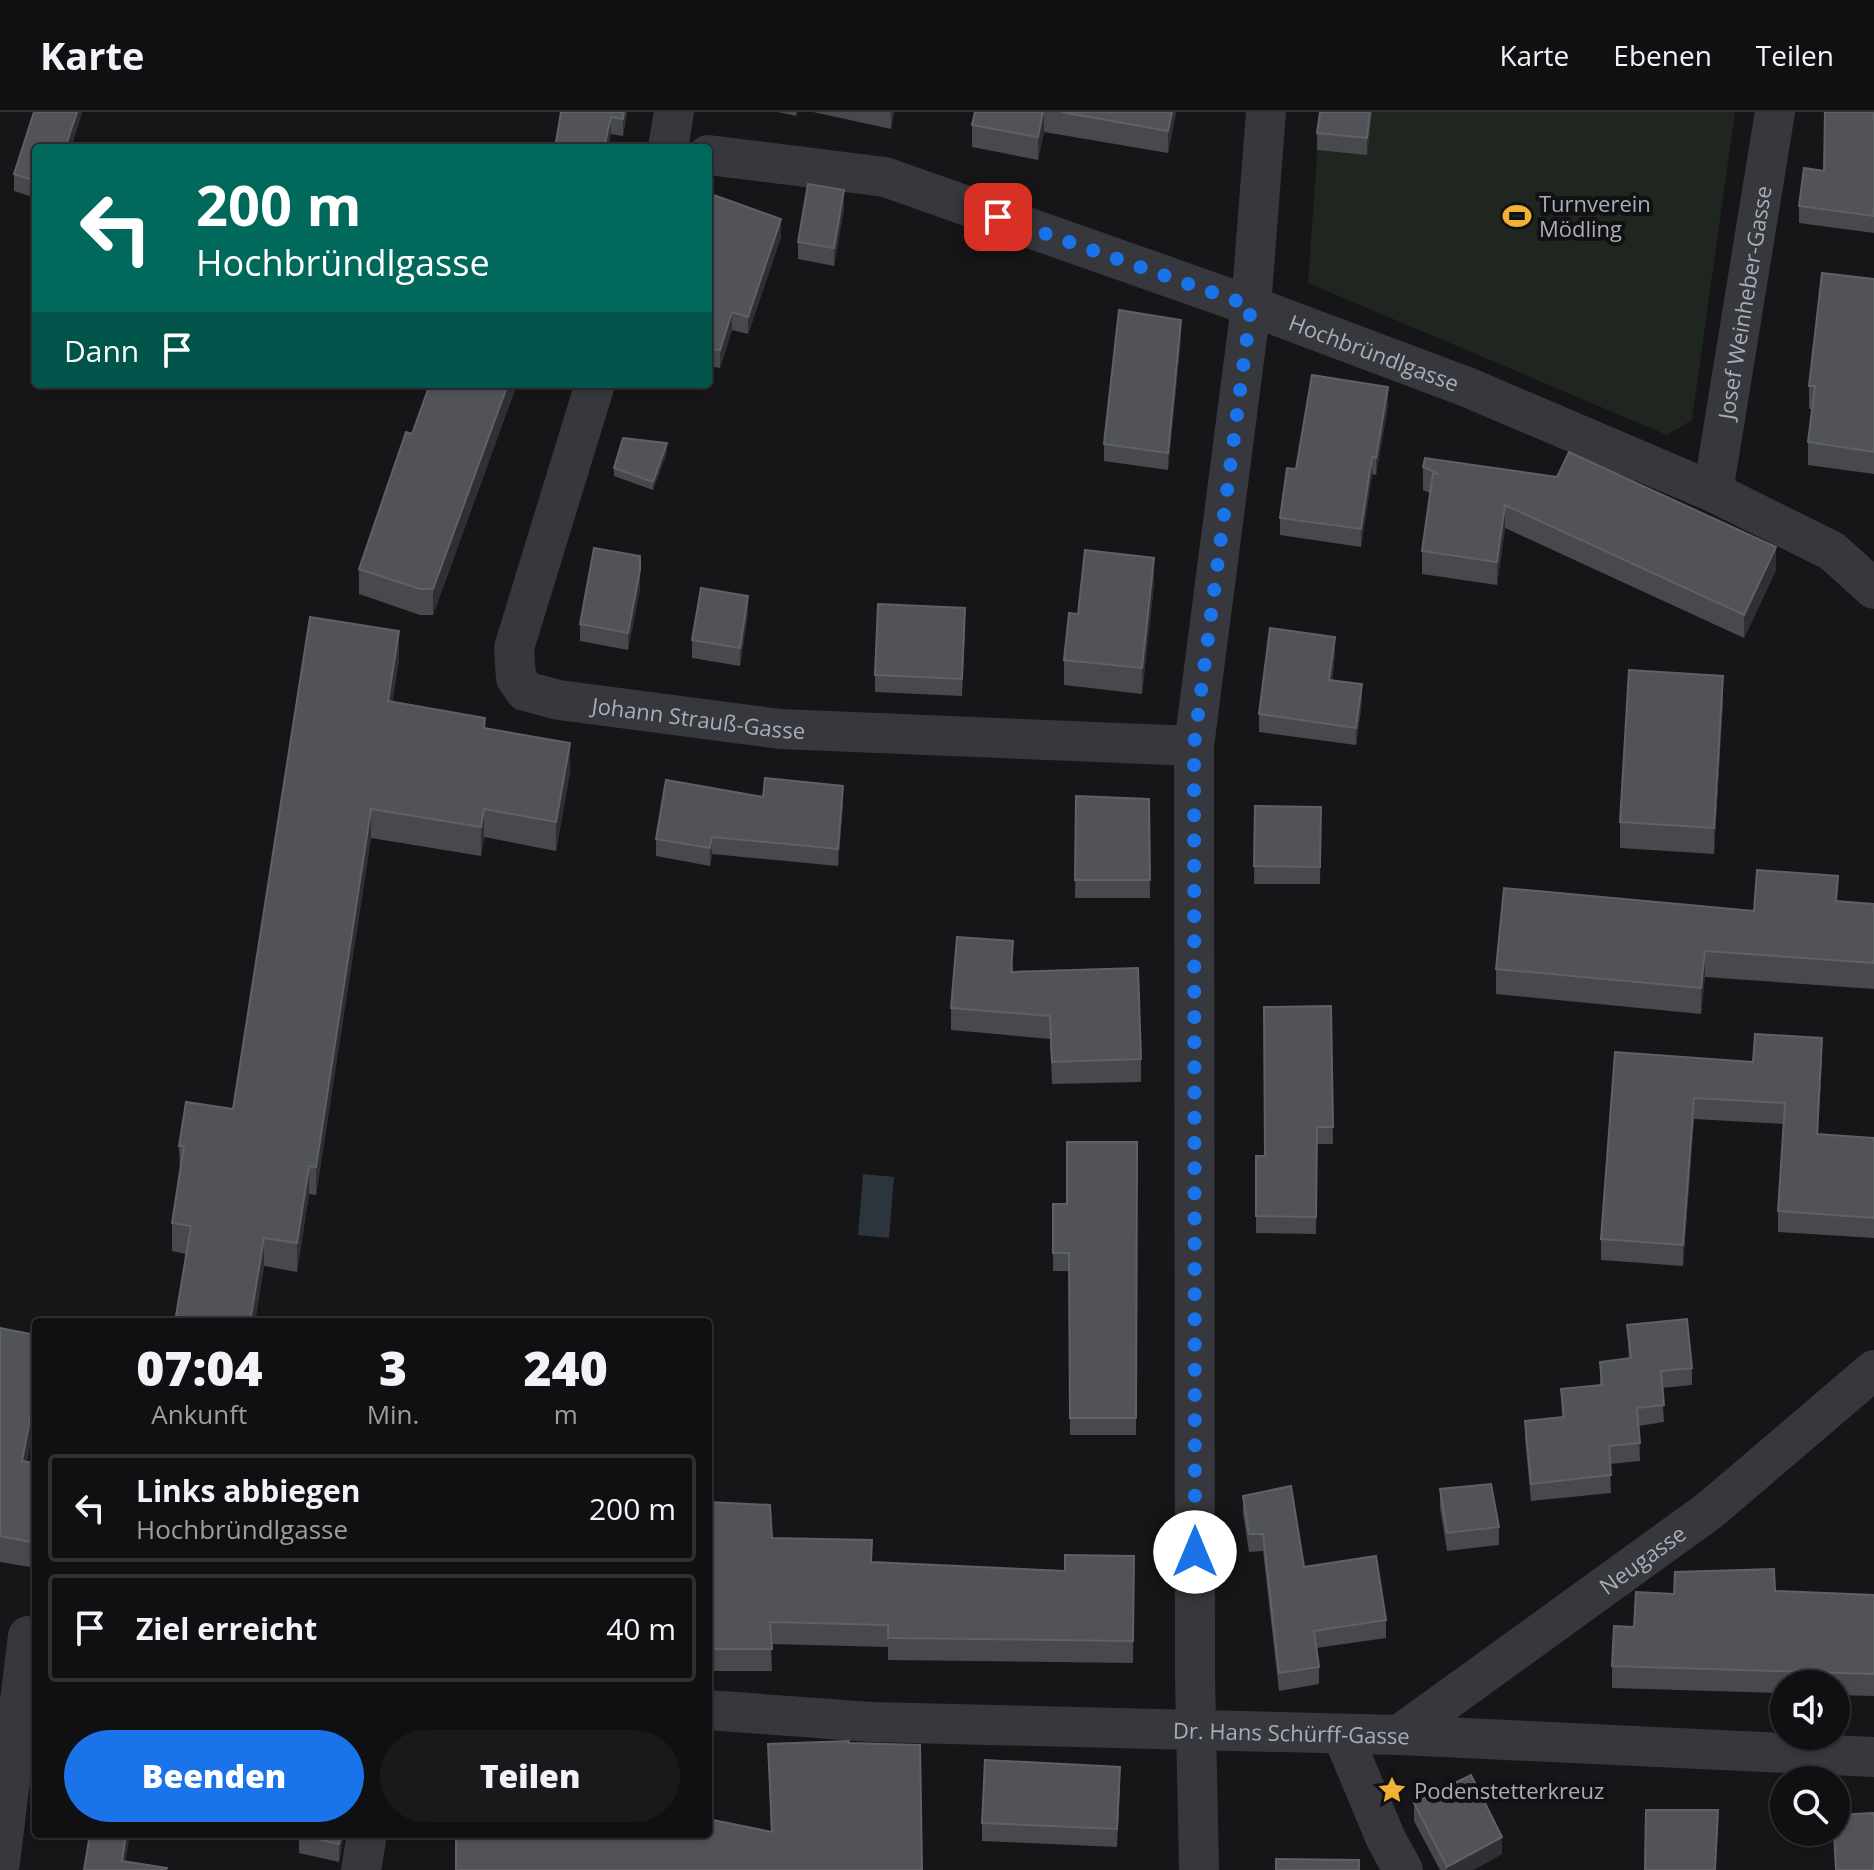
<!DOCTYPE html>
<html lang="de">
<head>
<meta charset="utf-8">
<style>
	:root { --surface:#101012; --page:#19191b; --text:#f1f3f6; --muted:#9c9d9f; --line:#303032; --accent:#1a73e8 }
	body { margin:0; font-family:"Open Sans",sans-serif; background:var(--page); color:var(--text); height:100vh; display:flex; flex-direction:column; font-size:30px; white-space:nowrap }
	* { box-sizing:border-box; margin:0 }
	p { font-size:26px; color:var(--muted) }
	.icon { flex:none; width:44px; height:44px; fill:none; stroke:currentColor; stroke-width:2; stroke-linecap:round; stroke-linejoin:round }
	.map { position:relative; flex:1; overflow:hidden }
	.sheet { position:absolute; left:32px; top:1206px; width:680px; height:520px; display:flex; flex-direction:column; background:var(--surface); border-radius:8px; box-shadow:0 2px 6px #0004,0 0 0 2px var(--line) }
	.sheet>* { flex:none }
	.guide { position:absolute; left:32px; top:32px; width:680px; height:244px; border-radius:8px; box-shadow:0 2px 6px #0004,0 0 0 2px var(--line); background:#00695c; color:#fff; overflow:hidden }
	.tools { position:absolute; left:1770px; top:1558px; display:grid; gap:16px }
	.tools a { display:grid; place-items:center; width:80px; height:80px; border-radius:50%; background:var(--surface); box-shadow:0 2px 6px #0004,0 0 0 2px var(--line); font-size:40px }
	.pin { position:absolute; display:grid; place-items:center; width:68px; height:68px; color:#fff; margin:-34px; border-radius:16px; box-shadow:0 4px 12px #0006 }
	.me { position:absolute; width:88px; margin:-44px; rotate:0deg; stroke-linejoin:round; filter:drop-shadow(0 0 6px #0008) }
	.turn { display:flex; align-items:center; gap:28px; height:168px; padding:0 32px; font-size:36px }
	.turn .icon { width:104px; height:104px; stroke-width:2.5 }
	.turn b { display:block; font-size:56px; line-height:68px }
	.then { display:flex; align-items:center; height:76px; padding:0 32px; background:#0003; gap:16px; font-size:30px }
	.eta { display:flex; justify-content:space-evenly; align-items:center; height:136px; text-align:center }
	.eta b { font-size:48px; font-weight:800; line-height:56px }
	.action { display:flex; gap:16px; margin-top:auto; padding:16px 32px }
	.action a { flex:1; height:92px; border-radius:48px; background:var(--accent); color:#fff; font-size:32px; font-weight:800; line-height:92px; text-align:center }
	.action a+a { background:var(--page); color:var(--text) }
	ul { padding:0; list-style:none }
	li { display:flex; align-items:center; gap:24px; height:108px; margin:0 16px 12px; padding:0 16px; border:4px solid var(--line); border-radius:8px }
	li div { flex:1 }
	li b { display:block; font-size:30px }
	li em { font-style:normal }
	header { display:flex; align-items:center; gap:48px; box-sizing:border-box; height:112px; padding:0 40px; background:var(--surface); border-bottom:2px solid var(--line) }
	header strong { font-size:38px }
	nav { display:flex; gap:44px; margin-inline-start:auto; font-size:28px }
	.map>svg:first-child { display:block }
	.green { fill:#1e261f }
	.water { fill:#2c353c }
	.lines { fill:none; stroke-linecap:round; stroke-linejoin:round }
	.minor { stroke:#37383d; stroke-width:40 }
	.wall { fill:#47494d }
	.shaded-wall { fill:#2f3033 }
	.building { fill:#525359; stroke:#5f6168; stroke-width:2 }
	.route { stroke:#1a73e8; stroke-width:14; stroke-dasharray:0 25.2 }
	.labels { text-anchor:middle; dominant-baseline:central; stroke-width:8; stroke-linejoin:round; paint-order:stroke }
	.poi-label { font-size:22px; fill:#a8adb8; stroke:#111113; text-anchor:start }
	.street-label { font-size:22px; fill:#a8adb8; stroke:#111113 }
</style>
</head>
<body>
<header>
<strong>Karte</strong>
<nav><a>Karte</a><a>Ebenen</a><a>Teilen</a></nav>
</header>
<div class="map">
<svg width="1874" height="1758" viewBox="0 0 1874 1758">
	<rect width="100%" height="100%" fill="#161618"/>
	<path class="green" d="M 1320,0 L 1735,0 L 1692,308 L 1667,323 L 1308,171 Z"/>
	<path class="water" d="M 863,1062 L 894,1065 L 889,1126 L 858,1123 Z"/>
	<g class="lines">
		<g class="minor">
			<path d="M 668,36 L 674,0"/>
			<path id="s1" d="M 708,43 L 885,65 L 1251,194 L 1467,275 L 1713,380 L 1832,439 L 1874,477"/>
			<path id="s2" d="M 595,272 L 514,536 L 516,566 L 525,579 L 559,588 L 780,617 L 1194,634"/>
			<path id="s3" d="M 1713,380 L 1775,0"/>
			<path id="s4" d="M 708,1598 L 871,1610 L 1399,1623 L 1874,1645"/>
			<path id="s5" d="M 1399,1623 L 1710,1398 L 1874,1258"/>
			<path d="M 1343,1624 L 1386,1727 L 1403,1758"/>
			<path d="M 0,1750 L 28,1524"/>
			<path d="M 361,1758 L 367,1722"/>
			<path d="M 1199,1758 L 1195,1564 L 1194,634 L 1251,194 L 1266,0"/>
		</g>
	</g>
	<path class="wall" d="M 34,0 L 82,0 L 71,36 L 36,36 L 36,86 L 14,79 L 14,62 Z
		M 561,0 L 627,0 L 623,24 L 611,22 L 608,36 L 555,36 Z
		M 778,0 L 797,0 L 796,4 Z
		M 813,0 L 894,0 L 891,17 Z
		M 975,0 L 1176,0 L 1168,41 L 1044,20 L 1038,48 L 972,35 L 972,13 Z
		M 1320,0 L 1372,0 L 1367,43 L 1317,38 L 1317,21 Z
		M 1874,0 L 1874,121 L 1799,111 L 1799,94 L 1824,59 Z
		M 708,81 L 781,125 L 748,222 L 732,218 L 720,256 L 708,254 Z
		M 844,96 L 834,154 L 798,147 L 798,130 Z
		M 1874,167 L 1874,362 L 1808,353 L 1808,330 L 1812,297 L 1809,297 L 1809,274 Z
		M 1181,225 L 1168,358 L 1104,349 L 1104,332 Z
		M 517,272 L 433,503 L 420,503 L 359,482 L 359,457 L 412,322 Z
		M 660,272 L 678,272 L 677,277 Z
		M 1388,293 L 1376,363 L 1372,362 L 1361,435 L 1280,423 L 1280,406 L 1296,357 Z
		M 667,340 L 653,378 L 614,364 L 614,356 Z
		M 1423,355 L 1776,458 L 1744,526 L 1505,416 L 1497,473 L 1422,462 L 1422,439 L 1430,381 L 1423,378 Z
		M 1154,471 L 1142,582 L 1064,573 L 1064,548 Z
		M 640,476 L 628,538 L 580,529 L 580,512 Z
		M 748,501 L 740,554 L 692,546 L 692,528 Z
		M 965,513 L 962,584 L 875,580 L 875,563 Z
		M 1335,543 L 1332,569 L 1362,590 L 1356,633 L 1259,620 L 1259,602 Z
		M 399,548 L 392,590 L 485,617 L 570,660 L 556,739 L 484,725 L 481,744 L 371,726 L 316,1083 L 309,1082 L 297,1160 L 264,1154 L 255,1210 L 176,1210 L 186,1142 L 172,1139 L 172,1111 L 180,1062 L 179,1034 L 233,997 Z
		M 1723,589 L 1714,742 L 1620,736 L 1620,710 Z
		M 1076,684 L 1149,687 L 1150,786 L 1075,786 Z
		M 763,685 L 843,691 L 838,754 L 712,742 L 710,754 L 656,744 L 656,727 Z
		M 1255,694 L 1321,695 L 1320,772 L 1254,772 Z
		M 1838,789 L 1874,792 L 1874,877 L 1705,865 L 1701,902 L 1496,882 L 1496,857 L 1754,799 Z
		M 1013,852 L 1013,860 L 1141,947 L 1141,970 L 1052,972 L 1050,927 L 951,918 L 951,896 Z
		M 1331,894 L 1333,1032 L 1317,1032 L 1316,1122 L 1256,1121 L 1256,1044 L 1265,1044 Z
		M 1615,940 L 1753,950 L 1822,946 L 1818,1022 L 1874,1026 L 1874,1126 L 1778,1120 L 1778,1099 L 1784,1012 L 1694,1007 L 1683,1154 L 1601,1148 L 1601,1127 Z
		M 1137,1030 L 1136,1323 L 1070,1323 L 1069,1159 L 1053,1159 L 1053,1092 L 1067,1092 Z
		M 1627,1213 L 1692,1256 L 1692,1273 L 1662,1276 L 1664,1310 L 1639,1314 L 1640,1349 L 1610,1352 L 1611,1381 L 1531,1389 L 1525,1326 L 1525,1309 L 1562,1305 L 1561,1277 L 1600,1273 L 1600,1250 L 1629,1247 Z
		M 0,1216 L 36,1223 L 36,1301 L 27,1349 L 36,1351 L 36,1456 L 0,1450 Z
		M 1440,1377 L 1499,1415 L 1499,1433 L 1447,1439 L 1440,1395 Z
		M 1243,1384 L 1304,1455 L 1386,1508 L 1386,1526 L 1316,1536 L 1319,1555 L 1319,1572 L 1279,1579 L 1263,1439 L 1249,1440 L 1243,1401 Z
		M 708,1390 L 772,1426 L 872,1450 L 1065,1459 L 1134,1444 L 1133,1551 L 888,1548 L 888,1535 L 771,1532 L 772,1559 L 708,1559 Z
		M 1775,1479 L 1874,1483 L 1874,1584 L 1836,1583 L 1836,1572 L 1784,1572 L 1784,1581 L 1612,1576 L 1612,1554 L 1634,1515 L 1674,1482 Z
		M 849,1631 L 922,1758 L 771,1720 L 768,1632 Z
		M 1120,1672 L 1117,1735 L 982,1729 L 982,1711 Z
		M 1414,1691 L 1502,1742 L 1473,1758 L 1440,1758 L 1414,1709 Z
		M 299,1722 L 344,1722 L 339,1750 L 299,1741 Z"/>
	<path class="shaded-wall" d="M 77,0 L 82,0 L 71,36 L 65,36 Z
		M 624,0 L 627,0 L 623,24 L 623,7 Z
		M 891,0 L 894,0 L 891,17 Z
		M 1044,0 L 1044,20 L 1038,48 L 1038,25 Z
		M 1172,0 L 1176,0 L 1168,41 L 1168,19 Z
		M 1370,0 L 1372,0 L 1367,43 L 1367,26 Z
		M 611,5 L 611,22 L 608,36 L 604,36 Z
		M 844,78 L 844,96 L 834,154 L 834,136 Z
		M 781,107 L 781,125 L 748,222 L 748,205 Z
		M 732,200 L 732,218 L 720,256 L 720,238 Z
		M 1181,208 L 1181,225 L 1168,358 L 1168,341 Z
		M 508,272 L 517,272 L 433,503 L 433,477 Z
		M 1388,275 L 1388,293 L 1376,363 L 1376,346 Z
		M 667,331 L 667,340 L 653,378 L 653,370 Z
		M 1372,345 L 1372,362 L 1361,435 L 1361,417 Z
		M 1505,393 L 1505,416 L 1497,473 L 1497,450 Z
		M 1776,435 L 1776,458 L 1744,526 L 1744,503 Z
		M 1154,446 L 1154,471 L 1142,582 L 1142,556 Z
		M 640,458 L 640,476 L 628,538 L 628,521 Z
		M 748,484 L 748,501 L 740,554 L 740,536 Z
		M 399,519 L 399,548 L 388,618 L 388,589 Z
		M 1335,525 L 1335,543 L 1329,586 L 1329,568 Z
		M 1723,564 L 1723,589 L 1714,742 L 1714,716 Z
		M 1362,572 L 1362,590 L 1356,633 L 1356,616 Z
		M 570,631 L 570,660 L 556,739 L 556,710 Z
		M 843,674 L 843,691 L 838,754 L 838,737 Z
		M 371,697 L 371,726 L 316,1083 L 316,1055 Z
		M 484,697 L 484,725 L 481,744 L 481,715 Z
		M 712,725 L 712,742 L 710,754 L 710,736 Z
		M 1705,839 L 1705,865 L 1701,902 L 1701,876 Z
		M 1822,926 L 1822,946 L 1817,1042 L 1817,1022 Z
		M 1694,986 L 1694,1007 L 1683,1154 L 1683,1133 Z
		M 309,1054 L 309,1082 L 297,1160 L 297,1131 Z
		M 264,1126 L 264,1154 L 255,1210 L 250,1210 Z
		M 36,1276 L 36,1301 L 22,1374 L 22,1349 Z
		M 126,1722 L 130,1722 L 124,1758 L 122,1749 Z
		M 341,1722 L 344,1722 L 339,1750 L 339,1732 Z
		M 1502,1725 L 1502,1742 L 1473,1758 L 1447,1758 L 1447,1755 Z"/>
	<path class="building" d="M 34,0 L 77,0 L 65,36 L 36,36 L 36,69 L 14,62 Z
		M 561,0 L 624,0 L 623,7 L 611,5 L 604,36 L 555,36 Z
		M 975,0 L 1043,0 L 1038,25 L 972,13 Z
		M 1061,0 L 1172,0 L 1168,19 Z
		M 1320,0 L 1370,0 L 1367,26 L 1317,21 Z
		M 1825,0 L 1874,0 L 1874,104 L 1799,94 L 1804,56 L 1824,59 Z
		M 808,72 L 844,78 L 834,136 L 798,130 Z
		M 708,81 L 781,107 L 748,205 L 732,200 L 720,238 L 708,236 Z
		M 1822,161 L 1874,167 L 1874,340 L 1808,330 L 1815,274 L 1809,274 Z
		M 1119,198 L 1181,208 L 1168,341 L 1104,332 Z
		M 1312,263 L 1388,275 L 1376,346 L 1372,345 L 1361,417 L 1280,406 L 1287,356 L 1296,357 Z
		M 430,272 L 508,272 L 433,477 L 420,477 L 359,457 L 406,320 L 412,322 Z
		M 623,326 L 667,331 L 653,370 L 614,356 Z
		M 1569,340 L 1776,435 L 1744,503 L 1505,393 L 1497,450 L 1422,439 L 1433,361 L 1439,362 L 1423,355 L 1425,346 L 1557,365 Z
		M 594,436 L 640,444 L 640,458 L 628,521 L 580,512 Z
		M 1085,438 L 1154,446 L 1142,556 L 1064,548 L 1069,501 L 1078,502 Z
		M 701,476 L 748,484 L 740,536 L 692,528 Z
		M 878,492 L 965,496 L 962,567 L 875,563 Z
		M 310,505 L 399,519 L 388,589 L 485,606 L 484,616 L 570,631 L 556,710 L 484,697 L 481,715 L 371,697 L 316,1055 L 309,1054 L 297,1131 L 264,1126 L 250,1210 L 213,1210 L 176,1204 L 191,1114 L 172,1111 L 184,1034 L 179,1034 L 186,990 L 233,997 Z
		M 1270,516 L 1335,525 L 1329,568 L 1362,572 L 1356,616 L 1259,602 Z
		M 1629,558 L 1723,564 L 1714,716 L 1620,710 Z
		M 765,666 L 843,674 L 838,737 L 712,725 L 710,736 L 656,727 L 666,668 L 763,685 Z
		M 1076,684 L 1149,687 L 1150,768 L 1075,768 Z
		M 1255,694 L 1321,695 L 1320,755 L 1254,754 Z
		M 1757,758 L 1838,764 L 1836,789 L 1874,792 L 1874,851 L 1705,839 L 1701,876 L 1496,857 L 1504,776 L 1754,799 Z
		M 957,825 L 1013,829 L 1011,860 L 1138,856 L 1141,947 L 1052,950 L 1050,904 L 951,896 Z
		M 1331,894 L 1333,1015 L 1317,1015 L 1316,1105 L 1256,1104 L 1256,1044 L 1265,1044 L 1264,895 Z
		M 1755,922 L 1822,926 L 1817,1022 L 1874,1026 L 1874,1106 L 1778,1099 L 1785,991 L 1694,986 L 1683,1133 L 1601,1127 L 1615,940 L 1753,950 Z
		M 1067,1030 L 1137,1030 L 1136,1306 L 1070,1306 L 1069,1141 L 1053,1141 L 1053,1092 L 1067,1092 Z
		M 1687,1207 L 1692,1256 L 1661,1259 L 1664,1293 L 1637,1296 L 1640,1331 L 1609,1334 L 1611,1363 L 1531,1372 L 1525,1309 L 1564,1305 L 1561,1277 L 1602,1273 L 1600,1250 L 1631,1246 L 1627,1213 Z
		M 0,1216 L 36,1223 L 36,1276 L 22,1349 L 36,1351 L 36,1431 L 0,1424 Z
		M 1491,1372 L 1499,1415 L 1447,1421 L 1440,1377 Z
		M 1291,1374 L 1304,1455 L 1376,1444 L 1386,1508 L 1314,1519 L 1319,1555 L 1279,1561 L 1263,1422 L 1249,1422 L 1243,1384 Z
		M 708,1390 L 770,1393 L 772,1426 L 872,1428 L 871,1450 L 1065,1459 L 1065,1443 L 1134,1444 L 1133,1529 L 888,1526 L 888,1513 L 770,1510 L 772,1537 L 708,1537 Z
		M 1774,1457 L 1775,1479 L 1874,1483 L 1874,1562 L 1612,1554 L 1614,1514 L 1634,1515 L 1636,1480 L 1674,1482 L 1675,1460 Z
		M 849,1629 L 849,1631 L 920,1633 L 922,1758 L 456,1758 L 456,1722 L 708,1722 L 708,1707 L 772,1720 L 768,1632 Z
		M 985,1648 L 1120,1655 L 1117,1717 L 982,1711 Z
		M 1471,1663 L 1502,1725 L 1447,1755 L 1414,1691 Z
		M 1646,1698 L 1718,1698 L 1715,1758 L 1645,1758 Z
		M 1874,1701 L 1874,1758 L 1836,1758 L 1834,1720 L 1836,1720 L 1836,1703 Z
		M 90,1722 L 126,1722 L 122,1749 L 167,1756 L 166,1758 L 84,1758 Z
		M 299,1722 L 341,1722 L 339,1732 L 299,1723 Z
		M 1276,1747 L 1359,1748 L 1359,1758 L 1276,1758 Z"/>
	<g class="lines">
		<path class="route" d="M 998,105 L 1251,194 L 1194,634 L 1195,1440"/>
	</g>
	<defs>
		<symbol id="stadium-bare" viewBox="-9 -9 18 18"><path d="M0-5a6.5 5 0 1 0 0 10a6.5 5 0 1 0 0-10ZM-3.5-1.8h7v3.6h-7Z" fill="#f2b134" stroke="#111113" stroke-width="2.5" paint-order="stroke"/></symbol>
		<symbol id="sight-bare" viewBox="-9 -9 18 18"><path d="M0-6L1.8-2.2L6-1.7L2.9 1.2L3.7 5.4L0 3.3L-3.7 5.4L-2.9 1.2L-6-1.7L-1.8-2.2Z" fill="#f2b134" stroke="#111113" stroke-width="2.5" paint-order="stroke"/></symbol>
	</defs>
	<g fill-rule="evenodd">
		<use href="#stadium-bare" x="1497" y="84" width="40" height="40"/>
		<use href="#sight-bare" x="1372" y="1658" width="40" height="40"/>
	</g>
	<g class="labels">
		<g class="poi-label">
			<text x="1539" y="91">Turnverein<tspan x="1539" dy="25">Mödling</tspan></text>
			<text x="1414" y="1678">Podenstetterkreuz</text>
		</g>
		<g class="street-label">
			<text stroke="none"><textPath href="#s3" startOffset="192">Josef Weinheber-Gasse</textPath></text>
			<text stroke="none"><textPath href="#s1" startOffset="698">Hochbründlgasse</textPath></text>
			<text stroke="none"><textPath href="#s2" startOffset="498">Johann Strauß-Gasse</textPath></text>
			<text stroke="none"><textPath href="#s5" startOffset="300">Neugasse</textPath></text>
			<text stroke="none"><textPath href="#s4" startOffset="584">Dr. Hans Schürff-Gasse</textPath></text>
		</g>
	</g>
</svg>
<div class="tools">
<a><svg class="icon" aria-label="sound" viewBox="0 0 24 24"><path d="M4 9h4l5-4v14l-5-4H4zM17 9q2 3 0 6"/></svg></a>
<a><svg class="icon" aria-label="search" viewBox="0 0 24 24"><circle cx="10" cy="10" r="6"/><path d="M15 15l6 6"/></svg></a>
</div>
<div class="pin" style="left:998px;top:105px;background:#d93025"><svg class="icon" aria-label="arrive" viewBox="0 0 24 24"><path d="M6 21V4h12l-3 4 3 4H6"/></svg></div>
<svg class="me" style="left:1195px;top:1440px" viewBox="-20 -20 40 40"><circle r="19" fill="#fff"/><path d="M0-13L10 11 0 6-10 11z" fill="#1a73e8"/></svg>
<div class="guide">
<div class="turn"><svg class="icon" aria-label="left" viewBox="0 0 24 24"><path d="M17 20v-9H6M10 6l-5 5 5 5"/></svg><div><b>200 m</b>Hochbründlgasse</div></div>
<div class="then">Dann<svg class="icon" aria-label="arrive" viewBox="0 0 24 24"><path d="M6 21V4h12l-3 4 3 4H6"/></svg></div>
</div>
<section class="sheet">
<div class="eta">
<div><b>07:04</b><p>Ankunft</p></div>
<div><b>3</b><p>Min.</p></div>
<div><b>240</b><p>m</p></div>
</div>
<ul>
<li><svg class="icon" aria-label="left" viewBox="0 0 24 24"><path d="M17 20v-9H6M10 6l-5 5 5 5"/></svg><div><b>Links abbiegen</b><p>Hochbründlgasse</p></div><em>200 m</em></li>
<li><svg class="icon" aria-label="arrive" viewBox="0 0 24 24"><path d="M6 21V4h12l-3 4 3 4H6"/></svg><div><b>Ziel erreicht</b></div><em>40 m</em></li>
</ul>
<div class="action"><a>Beenden</a><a>Teilen</a></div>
</section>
</div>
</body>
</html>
